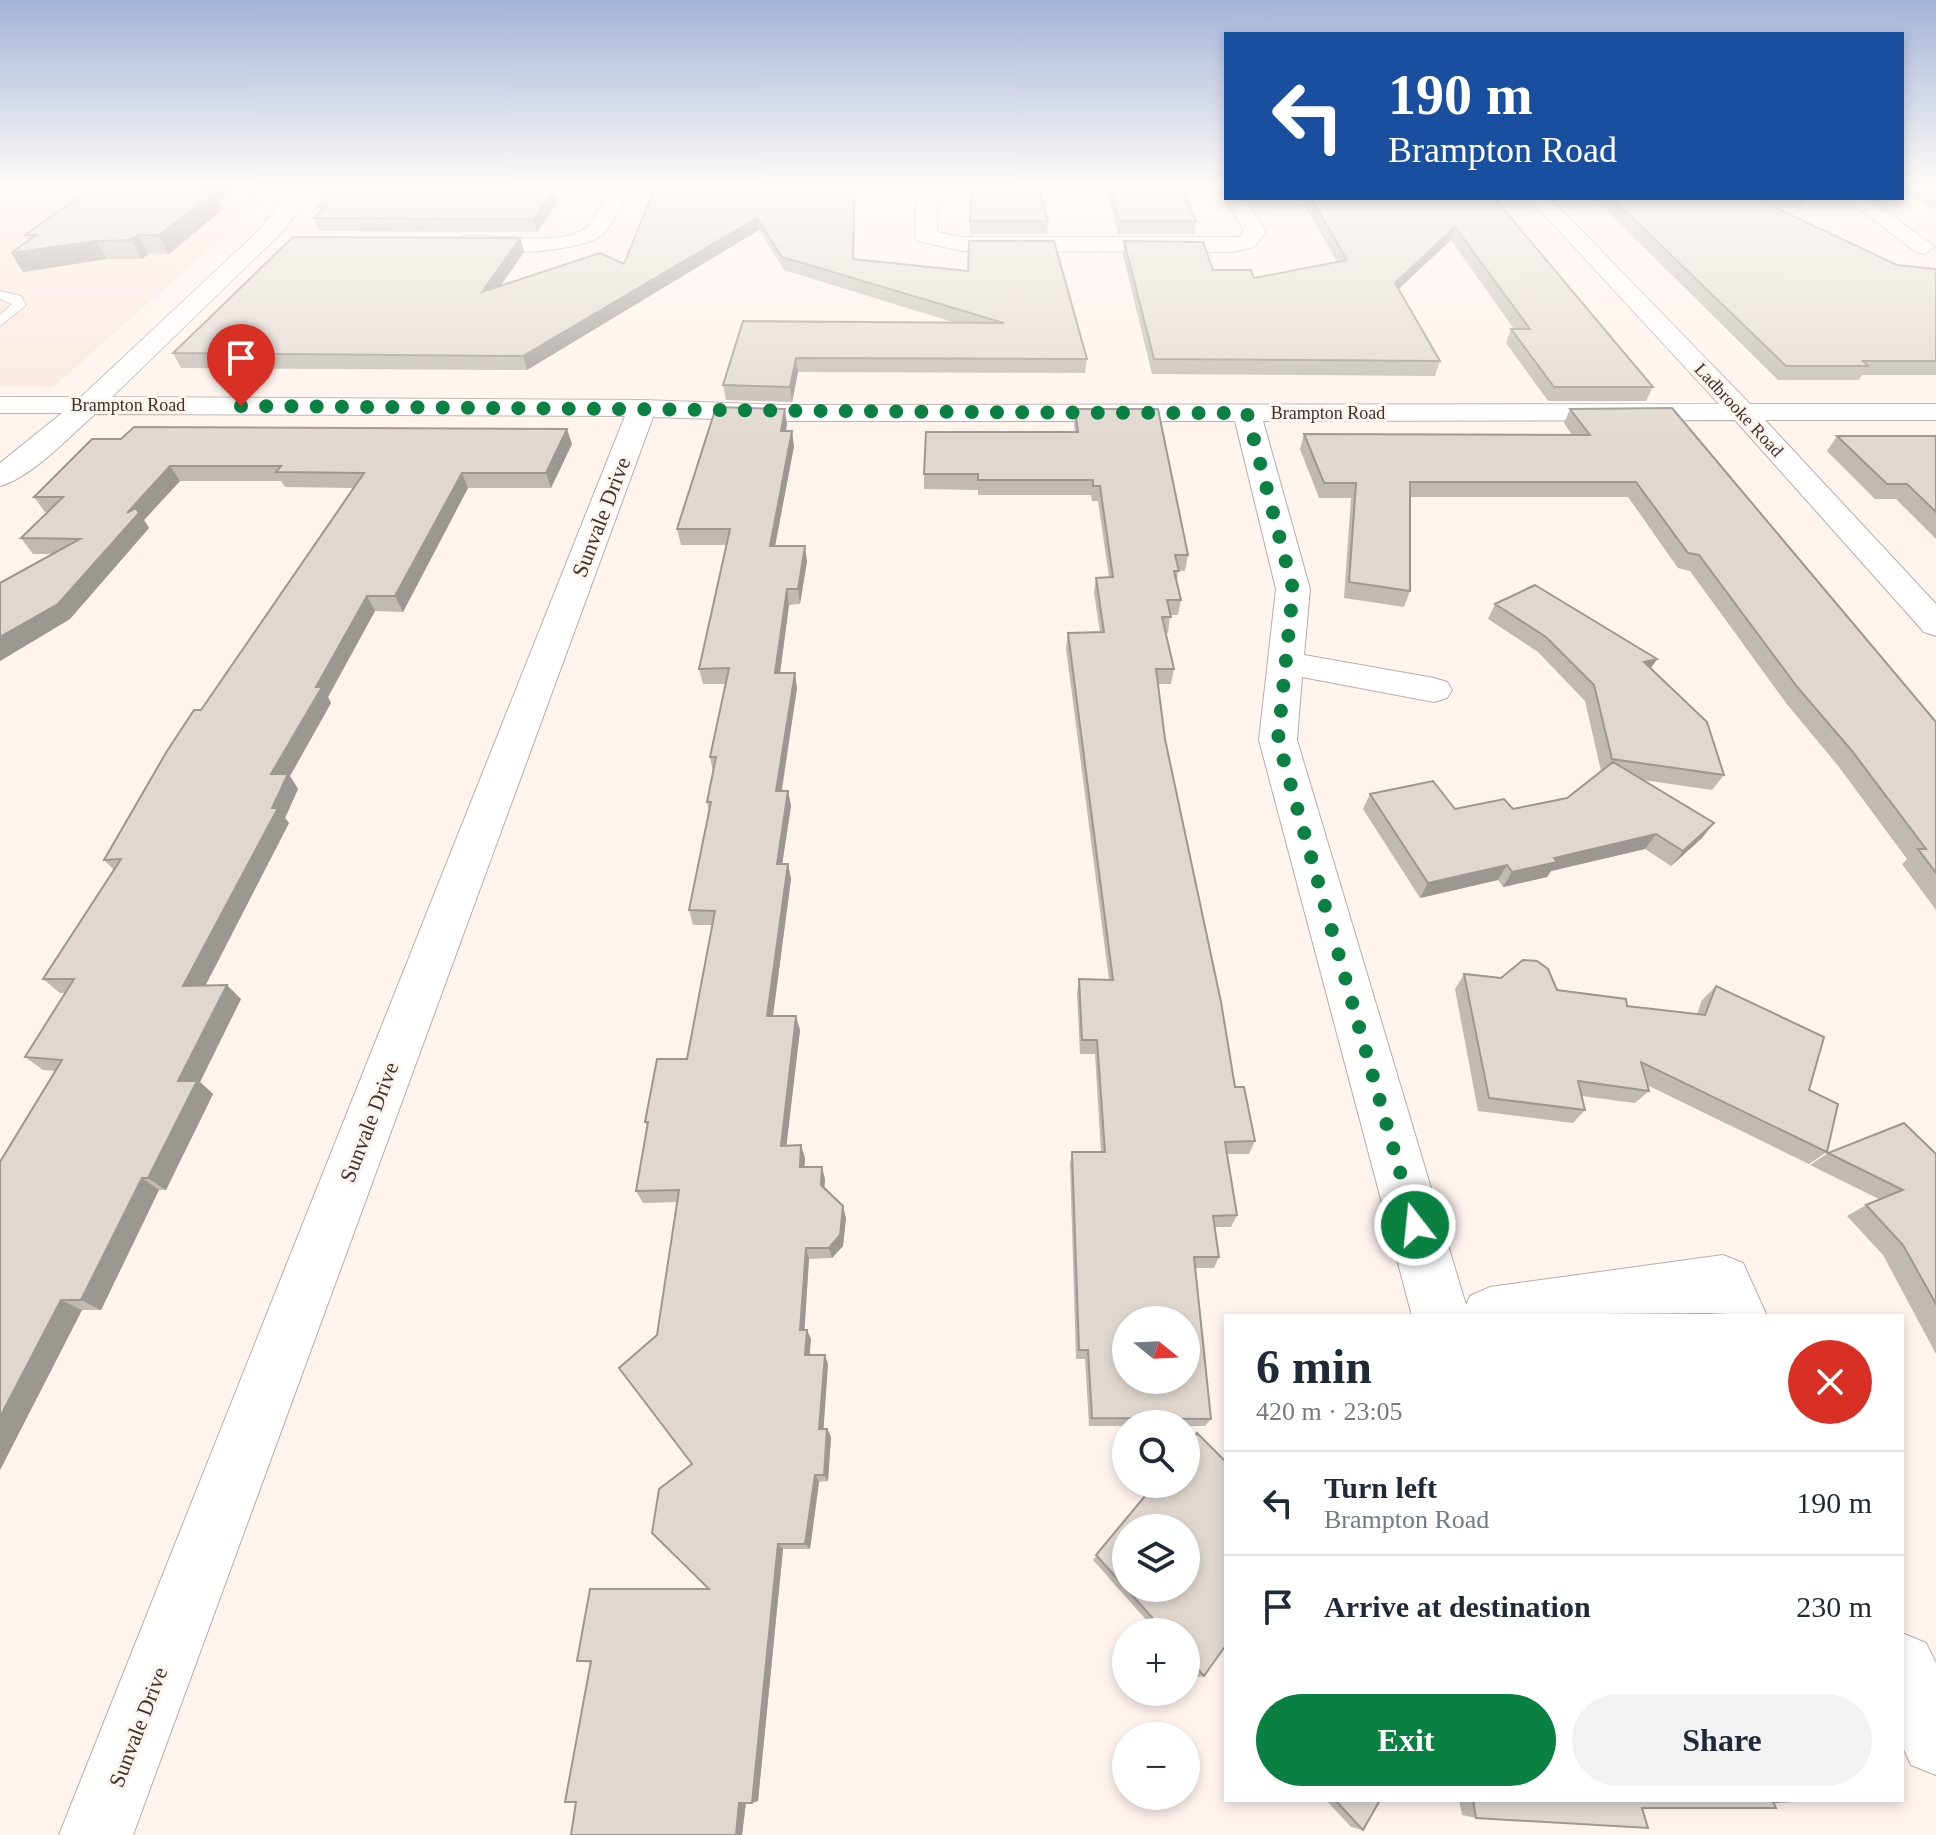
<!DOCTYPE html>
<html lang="en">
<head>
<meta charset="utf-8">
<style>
	:root { --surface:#fff; --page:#f2f2f3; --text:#1f2937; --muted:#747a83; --line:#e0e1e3; --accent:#0b8043 }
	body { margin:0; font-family:Georgia,serif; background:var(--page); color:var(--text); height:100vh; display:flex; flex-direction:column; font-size:30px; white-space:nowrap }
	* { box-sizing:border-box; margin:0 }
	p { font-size:26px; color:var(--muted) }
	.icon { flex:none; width:44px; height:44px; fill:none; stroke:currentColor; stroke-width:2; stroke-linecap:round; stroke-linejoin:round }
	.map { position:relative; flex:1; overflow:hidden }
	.side { position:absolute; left:1224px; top:1314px; width:680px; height:488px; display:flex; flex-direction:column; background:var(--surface); border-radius:0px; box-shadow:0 4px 12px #0003 }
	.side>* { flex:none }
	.top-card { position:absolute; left:1224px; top:32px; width:680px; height:168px; border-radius:0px; box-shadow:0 4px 12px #0003; background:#1a4fa0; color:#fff; overflow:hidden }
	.needle { width:52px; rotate:108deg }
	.buttons { position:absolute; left:1112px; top:1306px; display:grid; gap:16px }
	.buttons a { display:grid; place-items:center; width:88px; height:88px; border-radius:50%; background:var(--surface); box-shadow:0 4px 12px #0003; font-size:40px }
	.pin { position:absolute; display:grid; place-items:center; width:68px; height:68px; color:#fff; margin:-82px -34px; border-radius:50% 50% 50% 0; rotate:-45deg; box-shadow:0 0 8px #0007 }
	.pin .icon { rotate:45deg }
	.me { position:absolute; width:88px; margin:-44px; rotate:344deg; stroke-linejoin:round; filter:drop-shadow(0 0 6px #0008) }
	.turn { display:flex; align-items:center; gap:28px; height:168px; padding:0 32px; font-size:36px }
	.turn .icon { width:104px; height:104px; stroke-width:2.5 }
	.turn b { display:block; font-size:56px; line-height:68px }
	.round { display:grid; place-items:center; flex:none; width:84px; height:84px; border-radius:42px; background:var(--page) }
	.summary { display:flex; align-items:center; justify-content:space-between; height:136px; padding:0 32px }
	h1 { font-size:48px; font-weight:700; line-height:60px }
	.primary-button { display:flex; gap:16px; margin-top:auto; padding:16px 32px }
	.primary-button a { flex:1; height:92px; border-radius:48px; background:var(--accent); color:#fff; font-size:32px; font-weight:700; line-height:92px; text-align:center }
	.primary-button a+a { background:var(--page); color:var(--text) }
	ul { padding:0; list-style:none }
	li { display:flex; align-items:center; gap:24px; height:104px; padding:0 32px; border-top:2px solid var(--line) }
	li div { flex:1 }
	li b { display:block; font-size:30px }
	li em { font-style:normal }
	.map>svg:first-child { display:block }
	.built { fill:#f9e5dd }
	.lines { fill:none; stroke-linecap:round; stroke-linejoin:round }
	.service-casing { stroke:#b8ada8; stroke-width:2 }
	.minor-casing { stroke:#b8ada8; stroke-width:2 }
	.service { fill:#fff; fill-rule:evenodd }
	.minor { fill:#fff; fill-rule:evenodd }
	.wall { fill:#c1bab3; fill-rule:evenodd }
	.shaded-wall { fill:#9d9792 }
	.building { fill:#e0d8d0; stroke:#9d9792; stroke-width:2; fill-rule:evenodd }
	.route { stroke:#0b8043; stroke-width:14; stroke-dasharray:0 25.2 }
	.labels { text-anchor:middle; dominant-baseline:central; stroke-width:6; stroke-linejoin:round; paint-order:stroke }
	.far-street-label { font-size:18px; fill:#393533; stroke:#fff3ee }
	.street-label { font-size:22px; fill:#393533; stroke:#fff3ee }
</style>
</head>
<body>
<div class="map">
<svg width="1936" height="1835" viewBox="0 0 1936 1835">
	<rect width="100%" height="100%" fill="#fff3ee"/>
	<path class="built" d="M 0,185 L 275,185 L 255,209 L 53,387 L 0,386 Z"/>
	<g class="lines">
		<defs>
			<path id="service" d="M 0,291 L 21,296 L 26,305 L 0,326 L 0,315 L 12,304 L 0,299 Z"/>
			<path id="minor" d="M 296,185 L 316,185 L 284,230 L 112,397 L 642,400 L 783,405 L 1719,404 L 1529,198 L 1550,198 L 1750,404 L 1936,404 L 1936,420 L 1765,420 L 1936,604 L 1936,636 L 1924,632 L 1735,420 L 1263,421 L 1310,589 L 1304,655 L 1434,678 L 1447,682 L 1452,690 L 1447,698 L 1434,702 L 1302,677 L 1297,740 L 1466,1305 L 1470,1296 L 1490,1287 L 1723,1255 L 1743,1263 L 1767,1316 L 1708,1313 L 1412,1316 L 1259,740 L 1276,589 L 1235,421 L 783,421 L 653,417 L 133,1835 L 59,1835 L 625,416 L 95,414 C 71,435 31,478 0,486 L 0,463 L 62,413 L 0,413 L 0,397 L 81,397 L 256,233 Z
				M 609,185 L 629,185 C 621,202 616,223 602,235 C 584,252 465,261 450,243 C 466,223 560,255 589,225 C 599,215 603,198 609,185 Z
				M 917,185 L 937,185 L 937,232 L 962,237 L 1239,237 L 1244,231 L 1225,198 L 1226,196 L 1245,198 L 1266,232 L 1254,247 L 1232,252 L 962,251 L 918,241 L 915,236 Z
				M 1845,198 L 1868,198 L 1935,247 L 1924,254 L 1916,252 Z
				M 1902,1633 L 1926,1643 L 1936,1663 L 1936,1775 L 1911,1765 L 1902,1745 Z"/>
		</defs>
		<use href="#service" class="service-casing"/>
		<use href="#minor" class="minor-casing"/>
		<use href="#service" class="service"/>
		<use href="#minor" class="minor"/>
	</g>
	<path class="wall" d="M 132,185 L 237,185 L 218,202 L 222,210 L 169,254 L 148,254 L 142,259 L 107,259 L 23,272 L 11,253 L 28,240 L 25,235 L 126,189 Z
		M 659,185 L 861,185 L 861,195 L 855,195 L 854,259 L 1087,359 L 1085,373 L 798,372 L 792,402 L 726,400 L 723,385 L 743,321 L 956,323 L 784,270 L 759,230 L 527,370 L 181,368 L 173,353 L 520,238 L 524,252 L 500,286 L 624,264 Z
		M 1106,185 L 1176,185 L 1196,221 L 1194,234 L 1118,234 Z
		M 1902,185 L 1936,185 L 1936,211 L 1902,189 Z
		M 555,189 L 558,201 L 537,232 L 319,231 L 314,218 L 321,211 L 319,207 Z
		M 1296,198 L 1494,198 L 1653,387 L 1646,401 L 1548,401 L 1506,343 L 1511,329 L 1514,329 L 1451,240 L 1399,289 L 1440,361 L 1435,376 L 1152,374 L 1123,255 L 1124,241 L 1213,270 L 1254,278 L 1337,262 L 1301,198 Z
		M 1594,198 L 1808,198 L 1802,208 L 1775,208 L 1897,265 L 1936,269 L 1936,375 L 1862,375 L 1859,380 L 1778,380 Z
		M 970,221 L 1048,221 L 1047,234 L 970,234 Z
		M 1075,409 L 1188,555 L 1185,571 L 1178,571 L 1177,582 L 1181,600 L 1178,615 L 1170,615 L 1168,633 L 1165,633 L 1174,669 L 1171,684 L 1158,684 L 1165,739 L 1235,1087 L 1255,1141 L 1249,1154 L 1227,1154 L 1237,1215 L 1231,1227 L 1215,1227 L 1219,1257 L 1214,1268 L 1196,1268 L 1211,1419 L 1205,1426 L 1186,1426 L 1186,1424 L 1126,1424 L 1126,1426 L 1089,1426 L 1085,1359 L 1076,1359 L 1070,1164 L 1072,1152 L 1101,1152 L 1095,1054 L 1080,1054 L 1077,993 L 1079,979 L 1109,980 L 1066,648 L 1068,633 L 1100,632 L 1094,593 L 1096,578 L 1109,577 L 1098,501 L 1092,501 L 1091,495 L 978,495 L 978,490 L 924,489 L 924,474 L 1075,432 L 1074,424 Z
		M 1570,409 L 1936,722 L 1936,910 L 1902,864 L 1907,859 L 1839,767 L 1786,703 L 1690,571 L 1678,568 L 1628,497 L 1410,497 L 1410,591 L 1404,607 L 1344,598 L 1351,498 L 1319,498 L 1300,449 L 1304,434 L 1572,435 L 1564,423 Z
		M 787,424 L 786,431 L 794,446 L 775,546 L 807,561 L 800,604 L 789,605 L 780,673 L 797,688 L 782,791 L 788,791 L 791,806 L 782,864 L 788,864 L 791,879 L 773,1016 L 800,1030 L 786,1146 L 805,1158 L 804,1167 L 825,1179 L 824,1188 L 846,1218 L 843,1246 L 832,1258 L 809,1259 L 804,1330 L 811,1339 L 809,1355 L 828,1364 L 823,1429 L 827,1429 L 831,1437 L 828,1481 L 819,1482 L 810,1549 L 783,1549 L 758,1801 L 746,1803 L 742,1835 L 576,1802 L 591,1663 L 577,1661 L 709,1589 L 692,1464 L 657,1335 L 678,1202 L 643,1203 L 636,1191 L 647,1127 L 645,1122 L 687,1059 L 713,925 L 693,925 L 689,910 L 709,812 L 707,802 L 713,771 L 710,757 L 726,684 L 703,684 L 699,669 L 727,545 L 681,545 L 677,529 Z
		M 1837,436 L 1936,436 L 1936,539 L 1896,499 L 1875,499 L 1827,451 Z
		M 92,439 L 572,444 L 551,488 L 468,488 L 403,612 L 375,611 L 328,697 L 331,703 L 290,776 L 298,789 L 285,818 L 289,823 L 205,986 L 241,999 L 200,1082 L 213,1094 L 166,1190 L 159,1190 L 101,1310 L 82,1310 L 0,1470 L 0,1162 L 55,1071 L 43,1070 L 25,1057 L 65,993 L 60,993 L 43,979 L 114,870 L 104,860 L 201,710 L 353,488 L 285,487 L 281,481 L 180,481 L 144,520 L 149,528 L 70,619 L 0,661 L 0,583 L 53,554 L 33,554 L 21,538 L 48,512 L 45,512 L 34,497 Z
		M 1495,604 L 1657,659 L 1651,668 L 1724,775 L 1712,790 L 1643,780 L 1702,838 L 1671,866 L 1645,849 L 1551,871 L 1547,877 L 1503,887 L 1498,880 L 1420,898 L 1363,809 L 1370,794 L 1455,809 L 1513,809 L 1567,798 L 1601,771 L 1585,701 L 1538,652 L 1488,619 Z
		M 1464,974 L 1557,990 L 1627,1006 L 1697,1014 L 1702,1000 L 1716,986 L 1809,1090 L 1827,1152 L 1809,1164 L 1647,1085 L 1649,1091 L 1635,1103 L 1582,1096 L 1585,1110 L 1573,1123 L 1478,1111 L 1455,989 Z
		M 1828,1153 L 1936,1154 L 1936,1354 L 1883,1255 L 1847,1216 L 1866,1205 L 1879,1199 L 1810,1165 Z
		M 1197,1433 L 1226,1462 L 1226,1645 L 1204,1676 L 1197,1677 L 1186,1665 L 1186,1632 L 1157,1632 L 1093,1560 L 1155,1484 L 1186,1484 L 1186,1446 ZM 1126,1528 L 1186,1528 L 1186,1588 L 1126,1588 Z
		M 1326,1800 L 1380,1800 L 1363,1830 L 1351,1827 Z
		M 1459,1800 L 1794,1800 L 1476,1818 L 1462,1815 Z"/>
	<path class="shaded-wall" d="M 207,185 L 237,185 L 218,202 L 222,210 L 169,254 L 159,235 L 198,192 Z
		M 543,185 L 556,185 L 544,201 L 541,189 Z
		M 854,185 L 855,195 L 854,273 L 853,259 Z
		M 555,189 L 558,201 L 537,232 L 533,219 Z
		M 757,218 L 759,230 L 527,370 L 523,356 Z
		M 1455,227 L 1451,240 L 1391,296 L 1395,283 Z
		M 138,235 L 148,254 L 142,259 L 131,240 Z
		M 520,238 L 524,252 L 487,305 L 482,292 Z
		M 96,241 L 107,259 L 23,272 L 11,253 Z
		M 796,358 L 798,372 L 792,402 L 790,387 Z
		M 785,409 L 787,424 L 783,446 L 781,431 Z
		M 567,429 L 572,444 L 551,488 L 546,473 Z
		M 792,431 L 794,446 L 772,562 L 770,546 Z
		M 170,466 L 180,481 L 144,520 L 149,528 L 70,619 L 0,661 L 0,637 L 127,513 Z
		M 462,473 L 468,488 L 403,612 L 395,596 Z
		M 805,546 L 807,561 L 800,604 L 798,589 Z
		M 787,589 L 789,605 L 778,688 L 775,673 Z
		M 367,596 L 375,611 L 328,697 L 331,703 L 290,776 L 298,789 L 285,818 L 289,823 L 198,1000 L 183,986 L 272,808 L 271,774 L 316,687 Z
		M 1657,659 L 1647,674 L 1644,662 Z
		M 795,673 L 797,688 L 779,806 L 776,791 Z
		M 788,791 L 791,806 L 780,879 L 777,864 Z
		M 1714,823 L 1702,838 L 1671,866 L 1683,851 Z
		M 1656,834 L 1645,849 L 1551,871 L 1547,877 L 1503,887 L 1512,872 L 1554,858 Z
		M 788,864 L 791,879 L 771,1030 L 767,1016 Z
		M 1507,865 L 1498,880 L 1420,898 L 1428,883 Z
		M 227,985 L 241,999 L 200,1082 L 213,1094 L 166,1190 L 148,1178 L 178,1081 Z
		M 796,1016 L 800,1030 L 785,1158 L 781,1146 Z
		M 801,1145 L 805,1158 L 804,1179 L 800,1167 Z
		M 822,1167 L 825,1179 L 824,1196 L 821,1185 Z
		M 142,1178 L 159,1190 L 101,1310 L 81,1300 Z
		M 843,1206 L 846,1218 L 843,1246 L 832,1258 L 829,1248 Z
		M 806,1248 L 809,1259 L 804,1339 L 800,1330 Z
		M 61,1300 L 82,1310 L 0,1470 L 0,1417 Z
		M 807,1330 L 811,1339 L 809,1364 L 805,1355 Z
		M 825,1355 L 828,1364 L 823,1437 L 819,1429 Z
		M 827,1429 L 831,1437 L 828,1481 L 824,1475 Z
		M 815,1475 L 819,1482 L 810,1549 L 805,1544 Z
		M 778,1544 L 783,1549 L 758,1801 L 752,1803 Z
		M 746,1801 L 742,1835 L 736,1835 L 739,1803 Z"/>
	<path class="building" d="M 132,185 L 207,185 L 198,192 L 213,193 L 159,235 L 138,235 L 131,240 L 96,241 L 11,253 L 36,235 L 25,235 L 87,192 L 126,189 Z
		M 339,185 L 543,185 L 541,189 L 555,189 L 533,219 L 314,218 L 326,207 L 319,207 Z
		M 659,185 L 854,185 L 853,259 L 968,271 L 969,241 L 1054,241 L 1087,359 L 796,358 L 790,387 L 723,385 L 743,321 L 1004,323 L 782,257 L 757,218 L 523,356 L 173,353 L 293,237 L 520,238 L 482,292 L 600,253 L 624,264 L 653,192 L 657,192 Z
		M 974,185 L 1038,185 L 1048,221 L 970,221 L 971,197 Z
		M 1110,185 L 1181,186 L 1196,221 L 1119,221 Z
		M 1924,185 L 1936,185 L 1936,193 Z
		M 1311,198 L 1494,198 L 1653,387 L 1554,387 L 1511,329 L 1530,329 L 1455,227 L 1395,283 L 1440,361 L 1154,359 L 1124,241 L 1203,242 L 1213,270 L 1251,270 L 1254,278 L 1347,260 Z
		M 1612,198 L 1755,198 L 1897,265 L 1936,269 L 1936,361 L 1863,361 L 1868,366 L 1786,366 Z
		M 716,407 L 785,409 L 781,431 L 792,431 L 770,546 L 805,546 L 798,589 L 787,589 L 775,673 L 795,673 L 776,791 L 788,791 L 777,864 L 788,864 L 767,1016 L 796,1016 L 781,1146 L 801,1145 L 800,1167 L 822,1167 L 821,1185 L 843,1206 L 840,1235 L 829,1248 L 806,1248 L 800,1330 L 807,1330 L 805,1355 L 825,1355 L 819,1429 L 827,1429 L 824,1475 L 815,1475 L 805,1544 L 778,1544 L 752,1803 L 739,1803 L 736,1835 L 571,1835 L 576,1802 L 565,1802 L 591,1661 L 577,1661 L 590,1589 L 709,1589 L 652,1533 L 659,1489 L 692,1464 L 619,1368 L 657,1335 L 679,1190 L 636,1191 L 648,1122 L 645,1122 L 657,1059 L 687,1059 L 715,911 L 689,910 L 711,802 L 707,802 L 716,757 L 710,757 L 729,668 L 699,669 L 730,529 L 677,529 Z
		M 1672,408 L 1936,722 L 1936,873 L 1918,849 L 1926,849 L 1852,751 L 1798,688 L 1699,555 L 1688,553 L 1636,482 L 1410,482 L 1410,591 L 1349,582 L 1356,483 L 1324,483 L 1304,434 L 1590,435 L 1570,409 Z
		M 1075,409 L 1158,409 L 1188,555 L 1175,555 L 1179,571 L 1174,571 L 1181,600 L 1167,600 L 1171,617 L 1162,617 L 1174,669 L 1156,669 L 1165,739 L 1221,1002 L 1235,1087 L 1244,1087 L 1255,1141 L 1225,1142 L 1237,1215 L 1213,1216 L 1219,1257 L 1194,1257 L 1211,1419 L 1092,1418 L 1088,1350 L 1079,1350 L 1072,1152 L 1105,1152 L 1097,1040 L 1082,1040 L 1079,979 L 1113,980 L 1068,633 L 1104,632 L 1096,578 L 1113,577 L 1100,486 L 1093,486 L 1093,480 L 978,480 L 978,474 L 924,474 L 926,432 L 1078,432 ZM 1126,1320 L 1186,1320 L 1186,1380 L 1126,1380 Z
		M 134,427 L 567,429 L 546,473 L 462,473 L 395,596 L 367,596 L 316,687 L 322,687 L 271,774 L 288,774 L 272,808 L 278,808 L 183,986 L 227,985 L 178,1081 L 197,1081 L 148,1178 L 142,1178 L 81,1300 L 61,1300 L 0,1417 L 0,1162 L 62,1060 L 25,1057 L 74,979 L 43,979 L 121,859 L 104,860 L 167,751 L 194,710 L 201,710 L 364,473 L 276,472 L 281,466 L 170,466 L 127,513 L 136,508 L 139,513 L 58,604 L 0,637 L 0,583 L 80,539 L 21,538 L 63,497 L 34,497 L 92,439 L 121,439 Z
		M 1837,436 L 1936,436 L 1936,512 L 1907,484 L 1887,484 Z
		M 1535,585 L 1657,659 L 1644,662 L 1707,722 L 1724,775 L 1612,759 L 1594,685 L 1546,637 L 1495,604 Z
		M 1613,762 L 1714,823 L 1683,851 L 1656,834 L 1554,858 L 1557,862 L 1512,872 L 1507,865 L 1428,883 L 1370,794 L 1433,781 L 1455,809 L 1504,799 L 1513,809 L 1567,798 Z
		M 1523,960 L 1537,961 L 1548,969 L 1557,990 L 1626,999 L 1627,1006 L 1705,1015 L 1716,986 L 1824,1037 L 1809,1090 L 1838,1104 L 1827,1152 L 1641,1062 L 1649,1091 L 1578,1081 L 1585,1110 L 1489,1098 L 1464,974 L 1501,978 Z
		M 1904,1123 L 1936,1154 L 1936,1304 L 1903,1245 L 1866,1205 L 1903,1190 L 1828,1153 Z
		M 1197,1433 L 1226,1462 L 1226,1645 L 1204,1676 L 1186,1656 L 1186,1632 L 1165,1632 L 1096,1555 L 1155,1484 L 1186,1484 L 1186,1446 ZM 1126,1528 L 1186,1528 L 1186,1588 L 1126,1588 Z
		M 1335,1800 L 1380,1800 L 1363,1830 Z
		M 1473,1800 L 1794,1800 L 1794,1801 L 1773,1802 L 1776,1808 L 1642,1808 L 1648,1828 L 1476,1818 Z"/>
	<linearGradient id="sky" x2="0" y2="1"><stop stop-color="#a3b4d9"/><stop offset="0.42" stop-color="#fffaf7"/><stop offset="1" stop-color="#fffaf7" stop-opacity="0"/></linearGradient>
	<rect width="1936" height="442" fill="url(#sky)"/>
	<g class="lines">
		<path class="route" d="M 241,406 C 577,408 912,413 1247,413 L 1293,589 L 1278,740 L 1415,1225"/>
	</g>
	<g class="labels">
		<g class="far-street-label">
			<text x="128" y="405">Brampton Road</text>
			<text transform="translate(1739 410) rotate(47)">Ladbrooke Road</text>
			<text x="1328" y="413">Brampton Road</text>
		</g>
		<g class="street-label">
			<text transform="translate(601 517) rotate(-69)">Sunvale Drive</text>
			<text transform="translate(369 1122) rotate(-69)">Sunvale Drive</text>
			<text transform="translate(138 1727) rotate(-69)">Sunvale Drive</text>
		</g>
	</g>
</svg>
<div class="buttons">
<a><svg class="needle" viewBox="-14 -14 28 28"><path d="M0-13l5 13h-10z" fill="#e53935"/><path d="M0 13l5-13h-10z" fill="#747a83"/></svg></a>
<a><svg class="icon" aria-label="search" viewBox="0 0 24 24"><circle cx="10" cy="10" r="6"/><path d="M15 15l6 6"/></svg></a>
<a><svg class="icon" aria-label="layers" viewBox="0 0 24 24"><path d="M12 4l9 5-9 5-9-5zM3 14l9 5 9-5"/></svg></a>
<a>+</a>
<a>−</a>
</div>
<div class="pin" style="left:241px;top:406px;background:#d93025"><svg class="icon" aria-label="arrive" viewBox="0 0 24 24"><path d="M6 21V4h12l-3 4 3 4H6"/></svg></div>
<svg class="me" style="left:1415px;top:1225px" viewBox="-20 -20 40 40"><circle r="17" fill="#0b8043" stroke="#fff" stroke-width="3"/><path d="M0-11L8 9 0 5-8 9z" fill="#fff"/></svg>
<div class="top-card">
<div class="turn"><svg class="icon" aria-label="left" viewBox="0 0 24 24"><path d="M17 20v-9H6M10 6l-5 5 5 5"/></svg><div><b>190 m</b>Brampton Road</div></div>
</div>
<section class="side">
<div class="summary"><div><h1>6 min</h1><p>420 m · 23:05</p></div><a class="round" style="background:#d93025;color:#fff"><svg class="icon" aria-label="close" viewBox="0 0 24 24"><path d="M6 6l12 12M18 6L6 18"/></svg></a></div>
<ul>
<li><svg class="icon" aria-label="left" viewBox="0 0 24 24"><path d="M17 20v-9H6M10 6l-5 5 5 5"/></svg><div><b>Turn left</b><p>Brampton Road</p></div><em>190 m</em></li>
<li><svg class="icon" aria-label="arrive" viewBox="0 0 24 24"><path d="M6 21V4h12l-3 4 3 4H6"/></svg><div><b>Arrive at destination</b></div><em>230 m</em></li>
</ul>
<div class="primary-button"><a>Exit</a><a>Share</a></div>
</section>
</div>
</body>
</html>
